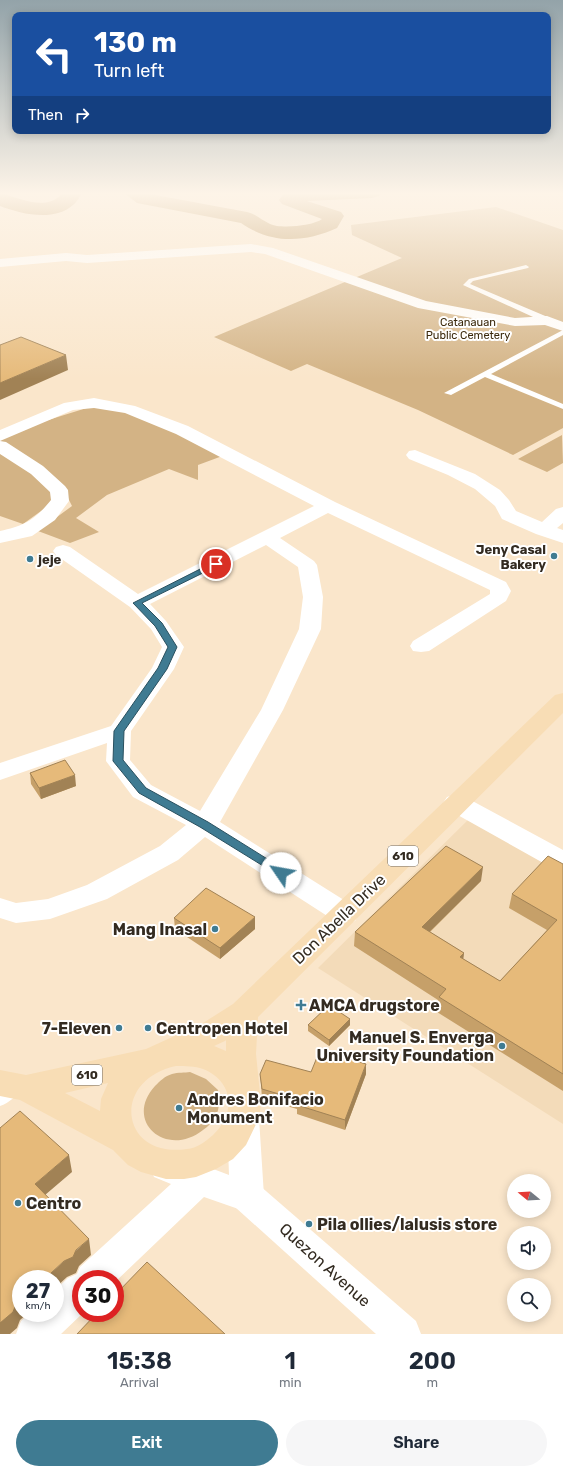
<!DOCTYPE html>
<html lang="en">
<head>
<meta charset="utf-8">
<style>
	:root { --surface:#fff; --page:#f6f6f7; --text:#1f2937; --muted:#747a83; --accent:#3f7b92 }
	body { margin:0; font-family:Rubik,sans-serif; background:var(--page); color:var(--text); height:100vh; display:flex; flex-direction:column; font-size:15px; white-space:nowrap }
	* { box-sizing:border-box; margin:0 }
	p { font-size:13px; color:var(--muted) }
	.icon { flex:none; width:22px; height:22px; fill:none; stroke:currentColor; stroke-width:2; stroke-linecap:round; stroke-linejoin:round }
	.map { position:relative; height:1334px; overflow:hidden }
	.panel { display:flex; flex-direction:column; background:var(--surface); flex:1 }
	.panel>* { flex:none }
	.top-card { position:absolute; left:12px; top:12px; width:539px; height:122px; border-radius:8px; box-shadow:0 2px 10px #0003; background:#1a4fa0; color:#fff; overflow:hidden }
	.needle { width:26px; rotate:288deg }
	.fabs { position:absolute; left:507px; top:1174px; display:grid; gap:8px }
	.fabs a { display:grid; place-items:center; width:44px; height:44px; border-radius:50%; background:var(--surface); box-shadow:0 2px 10px #0003; font-size:20px }
	.speed { position:absolute; left:12px; top:1270px; display:flex; gap:8px; font-size:20px; font-weight:700; text-align:center }
	.speed>* { display:grid; place-content:center; width:52px; height:52px; border-radius:50%; background:var(--surface); box-shadow:0 2px 10px #0003; line-height:1 }
	.speed small { font-size:10px; font-weight:400 }
	.speed .limit { border:6px solid #d22; background:#fff; color:#111 }
	.pin { position:absolute; display:grid; place-items:center; width:34px; height:34px; color:#fff; margin:-17px; border:2px solid #fff; border-radius:50%; box-shadow:0 1px 4px #0007 }
	.me { position:absolute; width:44px; margin:-22px; rotate:303deg; stroke-linejoin:round; filter:drop-shadow(0 0 3px #0008) }
	.turn { display:flex; align-items:center; gap:14px; height:84px; padding:0 16px; font-size:18px }
	.turn .icon { width:52px; height:52px; stroke-width:2.5 }
	.turn b { display:block; font-size:28px; line-height:34px }
	.then { display:flex; align-items:center; height:38px; padding:0 16px; background:#0003; gap:8px; font-size:15px }
	.eta { display:flex; justify-content:space-evenly; align-items:center; height:68px; text-align:center }
	.eta b { font-size:24px; font-weight:600; line-height:28px }
	.cta { display:flex; gap:8px; margin-top:auto; padding:8px 16px }
	.cta a { flex:1; height:46px; border-radius:24px; background:var(--accent); color:#fff; font-size:16px; font-weight:600; line-height:46px; text-align:center }
	.cta a+a { background:var(--page); color:var(--text) }
	.map>svg:first-child { display:block }
	.built { fill:#f3dbb9 }
	.green { fill:#d3b385 }
	.lines { fill:none; stroke-linecap:round; stroke-linejoin:round }
	.river { fill:#b48a4b; fill-rule:evenodd }
	.service { fill:#fff; fill-rule:evenodd }
	.minor { fill:#fff; fill-rule:evenodd }
	.tertiary { fill:#fff; fill-rule:evenodd }
	.primary { fill:#f8ddb5; fill-rule:evenodd }
	.wall { fill:#c6a069 }
	.shaded-wall { fill:#a18255 }
	.building { fill:#e6ba7a; stroke:#a18255 }
	.route { fill:#3f7b92; stroke:#29505f }
	.poi-dot { fill:#3f7b92; stroke:#fff; stroke-width:1.5 }
	.labels { text-anchor:middle; dominant-baseline:central; stroke-width:4; stroke-linejoin:round; paint-order:stroke }
	.far-park-label { font-size:11px; fill:#3b290c; stroke:#fff }
	.shield { fill:#fff; stroke:#706b64; stroke-width:1 }
	.shield-label { font-size:12px; font-weight:bold; fill:#332b21 }
	.poi-label { font-size:13px; font-weight:bold; fill:#332b21; stroke:#fff; text-anchor:end }
	.near-street-label { font-size:16px; fill:#332b21; stroke:#fff }
	.near-poi-label { font-size:16px; font-weight:bold; fill:#332b21; stroke:#fff; text-anchor:start }
</style>
</head>
<body>
<div class="map">
<svg width="563" height="1334" viewBox="0 0 563 1334">
	<rect width="100%" height="100%" fill="#fae6cb"/>
	<path class="built" d="M 472,816 L 563,867 L 563,1124 L 318,968 Z"/>
	<path class="green" d="M 496,207 L 563,230 L 563,428 L 513,455 L 418,410 L 307,364 L 291,371 L 214,337 L 402,258 L 352,235 L 351,225 Z
		M 93,406 L 128,411 L 225,455 L 198,465 L 198,480 L 169,469 L 107,495 L 76,518 L 99,532 L 70,543 L 38,531 L 72,506 L 60,482 L 0,442 L 0,439 L 45,421 Z
		M 562,435 L 563,463 L 547,472 L 518,459 Z
		M 0,453 L 59,490 L 48,506 L 23,524 L 0,516 Z
		M 190,1072 L 206,1079 L 218,1090 C 221,1108 218,1119 203,1130 C 166,1159 123,1121 155,1086 C 160,1081 165,1076 172,1074 C 178,1072 185,1073 190,1072 Z"/>
	<g class="lines">
		<path class="river" d="M 63,192 L 83,192 C 80,196 77,202 73,205 C 54,222 21,214 0,206 L 0,193 C 20,198 48,213 63,192 Z
			M 123,192 L 147,192 L 150,194 L 247,212 C 256,214 261,220 270,224 C 280,229 313,226 322,219 L 282,204 L 279,200 L 284,193 L 382,192 L 379,196 L 372,198 L 307,201 L 341,212 L 344,216 L 337,228 C 304,243 271,244 241,223 L 137,203 Z"/>
		<path class="service" d="M 526,265 L 529,267 L 528,268 L 473,281 L 470,284 L 550,318 L 550,322 L 544,322 L 463,285 L 469,279 Z
			M 563,330 L 563,335 L 491,374 L 563,404 L 563,409 L 485,377 L 451,395 L 444,393 Z
			M 14,1080 L 20,1082 L 22,1087 C 18,1095 9,1103 0,1106 L 0,1089 L 8,1082 Z"/>
		<path class="minor" d="M 251,244 L 273,248 L 426,301 L 515,318 L 547,316 L 563,322 L 563,331 L 545,325 L 515,326 L 418,308 L 265,254 L 251,252 L 87,263 L 66,261 L 0,267 L 0,259 L 66,253 L 87,255 Z
			M 94,398 L 135,406 L 188,426 L 335,502 L 506,582 L 511,591 L 506,601 L 429,651 L 421,652 L 413,651 L 410,646 L 413,641 L 490,594 L 490,590 L 328,513 L 280,538 L 314,561 L 317,565 L 323,597 L 321,629 L 283,710 L 220,822 L 355,907 L 359,914 L 355,921 L 345,924 L 335,921 L 205,837 L 178,860 L 107,899 L 50,919 L 16,923 L 0,918 L 0,898 L 16,903 L 48,899 L 87,885 L 160,846 L 186,825 L 133,797 L 106,761 L 107,743 L 0,780 L 0,763 L 111,726 L 152,668 L 162,647 L 151,629 L 130,607 L 56,555 L 53,551 L 56,547 L 63,545 L 70,547 L 138,594 L 314,506 L 176,434 L 125,413 L 94,408 L 73,410 L 0,441 L 6,442 L 43,466 L 65,486 L 68,490 L 69,501 L 55,520 L 32,536 L 0,543 L 0,531 C 24,526 35,520 51,500 L 50,492 L 31,474 L 0,454 L 0,430 L 64,403 ZM 266,545 L 298,567 L 303,597 L 299,629 L 261,710 L 200,811 L 151,785 L 130,760 L 131,731 L 174,669 L 184,647 L 166,621 L 150,604 Z
			M 415,450 L 475,474 L 500,490 L 509,500 L 516,511 L 542,522 L 556,509 L 563,507 L 563,523 L 557,528 L 563,530 L 563,543 L 536,534 L 502,519 L 495,506 L 475,489 L 448,475 L 409,459 L 406,455 L 409,451 Z
			M 456,794 L 465,797 L 563,850 L 563,871 L 554,869 L 447,809 L 443,803 L 447,797 Z
			M 243,1104 L 254,1108 L 259,1118 L 264,1196 L 259,1207 L 247,1212 L 204,1197 L 115,1282 L 115,1279 L 81,1279 L 81,1313 L 83,1313 L 61,1334 L 16,1334 L 21,1321 L 30,1313 L 55,1313 L 55,1290 L 68,1278 L 77,1274 L 80,1267 L 171,1184 L 154,1177 L 149,1166 L 154,1155 L 166,1151 L 229,1175 L 227,1118 L 232,1108 Z"/>
		<path class="tertiary" d="M 247,1180 L 259,1185 L 416,1321 L 421,1334 L 376,1334 L 235,1207 L 230,1196 L 235,1185 Z"/>
		<path class="primary" d="M 563,693 L 563,713 L 258,1017 L 256,1054 L 261,1103 L 259,1118 L 246,1145 L 233,1159 L 216,1169 L 196,1177 L 184,1179 L 166,1179 L 141,1172 L 128,1165 L 113,1150 L 20,1100 L 0,1096 L 0,1070 L 26,1075 L 146,1049 L 203,1023 L 233,1004 L 555,695 ZM 226,1040 L 226,1051 L 214,1046 L 225,1041 ZM 176,1066 C 185,1066 195,1066 203,1069 C 234,1081 236,1114 213,1135 C 205,1142 197,1148 187,1149 C 120,1159 110,1080 176,1066 ZM 108,1083 L 101,1099 L 100,1111 L 65,1093 Z"/>
	</g>
	<path class="wall" d="M 30,773 L 76,786 L 41,799 L 31,784 Z
		M 563,864 L 563,1091 L 437,1012 L 438,1000 L 354,946 L 355,932 L 481,881 L 430,932 L 464,953 L 463,959 L 500,981 L 547,930 L 509,908 L 512,894 Z
		M 174,918 L 255,929 L 220,959 L 175,929 Z
		M 350,1019 L 350,1025 L 329,1046 L 308,1031 L 308,1025 Z
		M 311,1072 L 366,1074 L 345,1130 L 297,1114 L 297,1109 L 262,1099 L 261,1084 L 260,1074 Z"/>
	<path class="shaded-wall" d="M 66,355 L 68,370 L 0,400 L 0,383 Z
		M 75,775 L 76,786 L 41,799 L 39,788 Z
		M 483,867 L 481,881 L 420,941 L 422,927 Z
		M 255,917 L 255,929 L 220,959 L 220,948 Z
		M 464,953 L 462,968 L 460,957 Z
		M 350,1019 L 350,1025 L 329,1046 L 329,1040 Z
		M 366,1064 L 366,1074 L 345,1130 L 345,1120 Z
		M 69,1155 L 72,1172 L 38,1201 L 35,1184 Z
		M 89,1239 L 91,1255 L 79,1266 L 76,1273 L 67,1277 L 55,1288 L 55,1279 L 50,1279 L 51,1273 Z
		M 21,1300 L 21,1313 L 28,1313 L 20,1320 L 17,1328 L 10,1334 L 0,1334 L 0,1323 L 16,1304 Z"/>
	<path class="building" d="M 21,337 L 66,355 L 0,383 L 0,345 Z
		M 65,760 L 75,775 L 39,788 L 30,773 Z
		M 446,846 L 483,867 L 422,927 L 464,953 L 460,957 L 500,981 L 557,920 L 512,894 L 548,856 L 563,864 L 563,1074 L 439,997 L 446,989 L 355,932 Z
		M 206,888 L 255,917 L 220,948 L 174,918 Z
		M 329,1005 L 350,1019 L 329,1040 L 308,1025 Z
		M 320,1050 L 366,1064 L 345,1120 L 297,1105 L 299,1100 L 262,1089 L 260,1074 L 266,1060 L 311,1072 Z
		M 20,1111 L 69,1155 L 35,1184 L 89,1239 L 76,1250 L 73,1257 L 64,1261 L 51,1273 L 50,1279 L 21,1279 L 21,1300 L 16,1304 L 13,1312 L 0,1323 L 0,1128 Z
		M 147,1262 L 225,1334 L 77,1334 L 97,1313 L 115,1313 L 115,1295 Z"/>
	<linearGradient id="sky" x2="0" y2="1"><stop stop-color="#93a3a9"/><stop offset="0.51" stop-color="#fdf4e8"/><stop offset="1" stop-color="#fdf4e8" stop-opacity="0"/></linearGradient>
	<rect width="563" height="379" fill="url(#sky)"/>
	<path class="route" d="M 216,561 L 220,564 L 219,565 L 142,603 L 162,623 L 177,647 L 167,669 L 124,731 L 123,760 L 146,788 L 208,822 L 285,870 L 286,873 L 281,877 L 200,827 L 139,793 L 113,761 L 114,731 L 158,668 L 168,647 L 155,626 L 133,603 Z"/>
	<g class="poi-dot">
		<circle cx="554" cy="556" r="4"/>
		<circle cx="30" cy="559" r="4"/>
		<circle cx="215" cy="929" r="4"/>
		<path d="M299 999h4v4h4v4h-4v4h-4v-4h-4v-4h4z"/>
		<circle cx="119" cy="1028" r="4"/>
		<circle cx="148" cy="1028" r="4"/>
		<circle cx="502" cy="1046" r="4"/>
		<circle cx="179" cy="1108" r="4"/>
		<circle cx="18" cy="1203" r="4"/>
		<circle cx="309" cy="1224" r="4"/>
	</g>
	<g class="labels">
		<g class="far-park-label">
			<text x="468" y="322">Catanauan<tspan x="468" dy="13">Public Cemetery</tspan></text>
		</g>
		<g class="shield">
			<rect x="388" y="846" width="30" height="20" rx="3"/>
			<rect x="72" y="1065" width="30" height="20" rx="3"/>
		</g>
		<g class="shield-label">
			<text x="403" y="856">610</text>
			<text x="87" y="1075">610</text>
		</g>
		<g class="poi-label">
			<text x="546" y="549">Jeny Casal<tspan x="546" dy="15">Bakery</tspan></text>
			<text x="38" y="559" text-anchor="start">jeje</text>
		</g>
		<g class="near-street-label">
			<text transform="translate(339 919) rotate(-44)">Don Abella Drive</text>
			<text transform="translate(325 1265) rotate(42)">Quezon Avenue</text>
		</g>
		<g class="near-poi-label">
			<text x="207" y="929" text-anchor="end">Mang Inasal</text>
			<text x="309" y="1005">AMCA drugstore</text>
			<text x="111" y="1028" text-anchor="end">7-Eleven</text>
			<text x="156" y="1028">Centropen Hotel</text>
			<text x="494" y="1037" text-anchor="end">Manuel S. Enverga<tspan x="494" dy="18">University Foundation</tspan></text>
			<text x="187" y="1099">Andres Bonifacio<tspan x="187" dy="18">Monument</tspan></text>
			<text x="26" y="1203">Centro</text>
			<text x="317" y="1224">Pila ollies/lalusis store</text>
		</g>
	</g>
</svg>
<div class="fabs">
<a><svg class="needle" viewBox="-14 -14 28 28"><path d="M0-13l5 13h-10z" fill="#e53935"/><path d="M0 13l5-13h-10z" fill="#747a83"/></svg></a>
<a><svg class="icon" aria-label="sound" viewBox="0 0 24 24"><path d="M4 9h4l5-4v14l-5-4H4zM17 9q2 3 0 6"/></svg></a>
<a><svg class="icon" aria-label="search" viewBox="0 0 24 24"><circle cx="10" cy="10" r="6"/><path d="M15 15l6 6"/></svg></a>
</div>
<div class="speed"><div>27<small>km/h</small></div><div class="limit">30</div></div>
<div class="pin" style="left:216px;top:564px;background:#d93025"><svg class="icon" aria-label="arrive" viewBox="0 0 24 24"><path d="M6 21V4h12l-3 4 3 4H6"/></svg></div>
<svg class="me" style="left:281px;top:873px" viewBox="-20 -20 40 40"><circle r="19" fill="#fff"/><path d="M0-13L10 11 0 6-10 11z" fill="#3f7b92"/></svg>
<div class="top-card">
<div class="turn"><svg class="icon" aria-label="left" viewBox="0 0 24 24"><path d="M17 20v-9H6M10 6l-5 5 5 5"/></svg><div><b>130 m</b>Turn left</div></div>
<div class="then">Then<svg class="icon" aria-label="right" viewBox="0 0 24 24"><path d="M7 20v-9h11M14 6l5 5-5 5"/></svg></div>
</div>
</div>
<section class="panel">
<div class="eta">
<div><b>15:38</b><p>Arrival</p></div>
<div><b>1</b><p>min</p></div>
<div><b>200</b><p>m</p></div>
</div>
<div class="cta"><a>Exit</a><a>Share</a></div>
</section>
</body>
</html>
